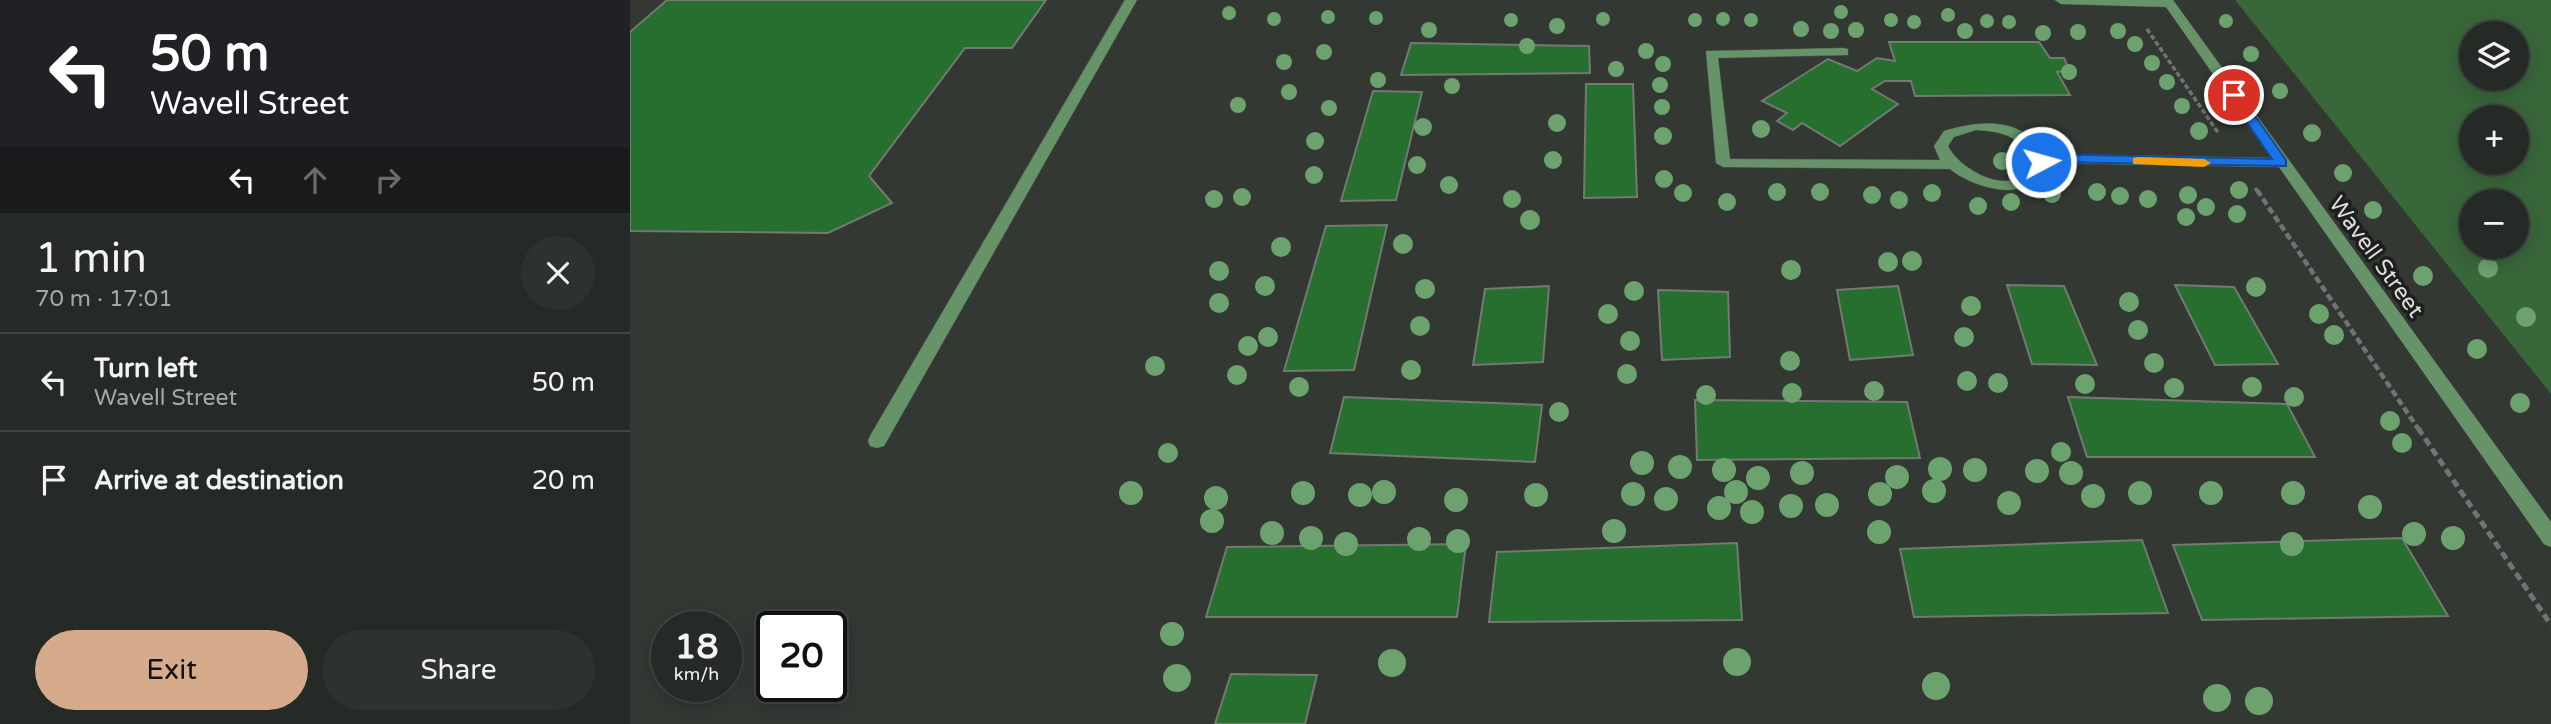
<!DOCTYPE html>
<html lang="en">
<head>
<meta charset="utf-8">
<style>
	:root { --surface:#262a26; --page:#2e322e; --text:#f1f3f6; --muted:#a4a7a7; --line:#424643; --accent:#d6ab8b }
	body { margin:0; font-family:"Varela Round",sans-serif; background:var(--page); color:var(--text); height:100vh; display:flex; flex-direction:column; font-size:26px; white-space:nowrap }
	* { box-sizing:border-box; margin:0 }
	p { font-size:23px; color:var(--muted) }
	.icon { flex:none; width:38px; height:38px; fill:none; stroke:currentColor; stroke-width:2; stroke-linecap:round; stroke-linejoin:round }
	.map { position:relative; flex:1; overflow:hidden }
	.side { display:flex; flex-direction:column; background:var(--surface); width:630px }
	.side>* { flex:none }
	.top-card { background:#202124; color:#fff; overflow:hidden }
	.buttons { position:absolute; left:1829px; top:21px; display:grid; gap:14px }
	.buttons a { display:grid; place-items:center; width:70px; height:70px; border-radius:50%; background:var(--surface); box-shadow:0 4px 18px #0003,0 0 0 2px var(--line); font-size:35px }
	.speed { position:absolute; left:21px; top:611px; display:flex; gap:14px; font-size:35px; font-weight:700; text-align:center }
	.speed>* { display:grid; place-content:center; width:91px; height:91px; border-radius:50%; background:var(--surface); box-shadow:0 4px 18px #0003,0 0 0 2px var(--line); line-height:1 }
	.speed small { font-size:18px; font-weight:400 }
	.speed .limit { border:4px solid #111; border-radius:10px; background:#fff; color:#111 }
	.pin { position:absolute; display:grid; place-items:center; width:60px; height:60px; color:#fff; margin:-30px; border:4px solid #fff; border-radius:50%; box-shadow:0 2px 7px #0007 }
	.me { position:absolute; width:77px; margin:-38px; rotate:84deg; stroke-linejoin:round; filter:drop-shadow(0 0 5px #0008) }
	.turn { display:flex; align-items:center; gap:24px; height:147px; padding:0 35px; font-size:32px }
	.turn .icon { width:91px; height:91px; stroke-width:2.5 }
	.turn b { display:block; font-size:49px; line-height:60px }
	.lanes { display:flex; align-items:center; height:66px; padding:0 35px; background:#0003; justify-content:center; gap:35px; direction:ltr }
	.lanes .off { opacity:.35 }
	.round { display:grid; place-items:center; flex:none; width:74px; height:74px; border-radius:37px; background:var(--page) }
	.overview { display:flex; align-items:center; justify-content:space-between; height:119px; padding:0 35px }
	h1 { font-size:42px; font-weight:600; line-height:52px }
	.primary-button { display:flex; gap:14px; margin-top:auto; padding:14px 35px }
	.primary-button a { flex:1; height:80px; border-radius:42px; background:var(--accent); color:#111; font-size:28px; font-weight:600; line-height:80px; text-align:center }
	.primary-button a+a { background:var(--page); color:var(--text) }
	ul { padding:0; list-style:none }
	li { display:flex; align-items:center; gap:21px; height:98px; padding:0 35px; border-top:2px solid var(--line) }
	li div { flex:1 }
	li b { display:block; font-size:26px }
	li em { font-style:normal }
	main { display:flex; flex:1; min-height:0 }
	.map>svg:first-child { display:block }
	.green { fill:#38673a; fill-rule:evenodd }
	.building { fill:#266f2e; stroke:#737973; stroke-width:2 }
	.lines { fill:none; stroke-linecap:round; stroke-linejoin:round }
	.minor-casing { stroke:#515651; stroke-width:1 }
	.path-far2 { stroke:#717571; stroke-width:3.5; stroke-dasharray:5 2.5; stroke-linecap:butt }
	.path-far1 { stroke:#717571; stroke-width:4.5; stroke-dasharray:7 3.5; stroke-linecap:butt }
	.path { stroke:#717571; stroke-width:5; stroke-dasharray:8 4.5; stroke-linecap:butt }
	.minor { fill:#669367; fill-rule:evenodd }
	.tree { fill:#6ca26e }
	.route { fill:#1a73e8; stroke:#114b97; stroke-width:2 }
	.slow { fill:#f59e0b }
	.labels { text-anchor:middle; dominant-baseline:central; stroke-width:7; stroke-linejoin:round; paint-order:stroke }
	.street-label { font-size:23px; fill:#dcdfdc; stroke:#1d1f1d }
</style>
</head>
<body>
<main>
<section class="side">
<div class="top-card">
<div class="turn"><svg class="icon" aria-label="left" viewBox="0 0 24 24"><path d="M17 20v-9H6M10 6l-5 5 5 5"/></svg><div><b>50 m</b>Wavell Street</div></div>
<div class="lanes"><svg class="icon" aria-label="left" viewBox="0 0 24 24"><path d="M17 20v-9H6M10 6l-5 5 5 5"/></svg><svg class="icon off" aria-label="ahead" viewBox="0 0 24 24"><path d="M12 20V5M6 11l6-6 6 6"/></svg><svg class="icon off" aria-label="right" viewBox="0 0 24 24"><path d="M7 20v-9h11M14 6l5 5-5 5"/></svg></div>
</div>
<div class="overview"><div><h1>1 min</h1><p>70 m · 17:01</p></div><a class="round"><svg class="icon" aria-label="close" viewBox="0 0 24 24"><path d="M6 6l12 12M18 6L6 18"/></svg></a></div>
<ul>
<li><svg class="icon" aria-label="left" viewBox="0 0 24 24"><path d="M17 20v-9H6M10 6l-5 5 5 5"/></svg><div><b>Turn left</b><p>Wavell Street</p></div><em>50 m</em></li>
<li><svg class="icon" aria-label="arrive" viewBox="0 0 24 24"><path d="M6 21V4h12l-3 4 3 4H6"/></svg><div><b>Arrive at destination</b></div><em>20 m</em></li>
</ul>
<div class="primary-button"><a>Exit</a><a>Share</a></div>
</section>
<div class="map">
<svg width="1921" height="724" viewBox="0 0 1921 724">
	<rect width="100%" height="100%" fill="#333833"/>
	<path class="green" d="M 1605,0 L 1921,0 L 1921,394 ZM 1841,33 L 1886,33 L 1886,79 L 1841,79 ZM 1841,117 L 1886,117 L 1886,163 L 1841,163 ZM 1841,201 L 1886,201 L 1886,247 L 1841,247 Z"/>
	<path class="building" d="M 37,0 L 416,0 L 382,48 L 335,48 L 239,176 L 262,203 L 198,233 L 0,231 L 0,32 Z
		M 1259,42 L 1409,42 L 1420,58 L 1434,58 L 1440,71 L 1427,72 L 1440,95 L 1285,96 L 1281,81 L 1255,81 L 1242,89 L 1268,104 L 1210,146 L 1172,123 L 1163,130 L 1147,121 L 1157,113 L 1132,101 L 1198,59 L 1227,71 L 1247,58 L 1265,61 Z
		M 781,43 L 959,46 L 960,73 L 771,75 Z
		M 956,84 L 1003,84 L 1007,197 L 954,198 Z
		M 743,91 L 792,92 L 766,200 L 711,201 Z
		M 757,225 L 724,370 L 654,371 L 696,226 Z
		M 1377,285 L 1434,286 L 1467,365 L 1402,364 Z
		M 1545,285 L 1604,287 L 1648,364 L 1585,365 Z
		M 919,286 L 913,362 L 843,365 L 855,289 Z
		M 1268,286 L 1283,355 L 1220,360 L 1207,290 Z
		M 1028,290 L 1098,292 L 1100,357 L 1032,360 Z
		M 714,397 L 912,405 L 905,462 L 700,453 Z
		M 1438,397 L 1657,404 L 1685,457 L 1457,457 Z
		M 1065,400 L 1277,402 L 1290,458 L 1067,460 Z
		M 1772,538 L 1818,616 L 1572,620 L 1543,545 Z
		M 1512,540 L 1538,613 L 1284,617 L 1270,549 Z
		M 1107,543 L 1112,620 L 859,622 L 867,552 Z
		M 836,544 L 827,617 L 576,617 L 597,547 Z
		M 601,674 L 687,675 L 675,724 L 585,724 Z"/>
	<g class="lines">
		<defs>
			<path id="minor" d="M 495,0 L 507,0 L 254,446 L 247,448 L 240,446 L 238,441 L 240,436 Z
				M 1425,0 L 1543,0 L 1921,522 L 1921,547 L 1914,544 L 1649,167 L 1418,163 C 1414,168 1410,176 1405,181 C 1384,200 1339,185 1320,169 L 1093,167 L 1086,163 L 1076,51 L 1213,48 L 1218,49 L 1218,55 L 1088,58 L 1100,159 L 1310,160 L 1304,146 L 1314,131 C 1351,120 1391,116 1415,154 L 1642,158 L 1536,7 L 1431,4 ZM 1346,130 C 1371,131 1393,137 1404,162 C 1401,166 1397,172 1394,175 C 1371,193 1328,167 1318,146 L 1324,137 Z"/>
		</defs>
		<use href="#minor" class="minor-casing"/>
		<path class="path-far2" d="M 1517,29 L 1589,134
			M 1625,188 L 1628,192"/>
		<path class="path-far1" d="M 1627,190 L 1789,430"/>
		<path class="path" d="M 1788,428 L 1921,625"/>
		<use href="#minor" class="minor"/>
	</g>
	<g class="tree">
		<circle cx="1211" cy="12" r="7"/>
		<circle cx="599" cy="13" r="7"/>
		<circle cx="1318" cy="15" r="7"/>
		<circle cx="698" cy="17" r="7"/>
		<circle cx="746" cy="18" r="7"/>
		<circle cx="644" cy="19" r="7"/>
		<circle cx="973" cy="19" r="7"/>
		<circle cx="1093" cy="19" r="7"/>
		<circle cx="881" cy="20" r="7"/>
		<circle cx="1065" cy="20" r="7"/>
		<circle cx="1121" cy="20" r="7"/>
		<circle cx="1261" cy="20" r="7"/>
		<circle cx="1357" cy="21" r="7"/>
		<circle cx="1596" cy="21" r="7"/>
		<circle cx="1284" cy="22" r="7"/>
		<circle cx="1379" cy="22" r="7"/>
		<circle cx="927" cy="26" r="8"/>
		<circle cx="1171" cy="29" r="8"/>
		<circle cx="799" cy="30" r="8"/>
		<circle cx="1226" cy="30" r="8"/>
		<circle cx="1201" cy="31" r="8"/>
		<circle cx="1335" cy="31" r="8"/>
		<circle cx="1488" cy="31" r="8"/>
		<circle cx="1448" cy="32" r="8"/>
		<circle cx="1413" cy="33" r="8"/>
		<circle cx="1505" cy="44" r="8"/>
		<circle cx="897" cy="46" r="8"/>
		<circle cx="1016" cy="51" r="8"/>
		<circle cx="694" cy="52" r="8"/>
		<circle cx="1621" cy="54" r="8"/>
		<circle cx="654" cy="62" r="8"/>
		<circle cx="1522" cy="63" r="8"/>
		<circle cx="1033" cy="64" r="8"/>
		<circle cx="986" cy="69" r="8"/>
		<circle cx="1439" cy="72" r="8"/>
		<circle cx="748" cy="80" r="8"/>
		<circle cx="1537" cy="82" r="8"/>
		<circle cx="1030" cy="85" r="8"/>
		<circle cx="822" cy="86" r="8"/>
		<circle cx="1650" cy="91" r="8"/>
		<circle cx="659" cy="92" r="8"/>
		<circle cx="608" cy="105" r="8"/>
		<circle cx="1552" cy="106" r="8"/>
		<circle cx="1032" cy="107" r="8"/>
		<circle cx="699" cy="108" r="8"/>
		<circle cx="927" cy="123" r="9"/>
		<circle cx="793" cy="127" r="9"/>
		<circle cx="1131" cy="129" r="9"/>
		<circle cx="1569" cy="131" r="9"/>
		<circle cx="1682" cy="133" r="9"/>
		<circle cx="1033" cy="136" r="9"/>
		<circle cx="685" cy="141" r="9"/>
		<circle cx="923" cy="160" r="9"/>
		<circle cx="1372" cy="161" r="9"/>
		<circle cx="787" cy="165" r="9"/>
		<circle cx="1713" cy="173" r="9"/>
		<circle cx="684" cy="175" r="9"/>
		<circle cx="1034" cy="179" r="9"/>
		<circle cx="819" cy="185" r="9"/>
		<circle cx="1609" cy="190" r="9"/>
		<circle cx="1147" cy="192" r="9"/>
		<circle cx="1190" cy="192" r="9"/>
		<circle cx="1467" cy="192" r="9"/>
		<circle cx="1053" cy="193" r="9"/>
		<circle cx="1302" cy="193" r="9"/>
		<circle cx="1422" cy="194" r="9"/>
		<circle cx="1242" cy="195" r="9"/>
		<circle cx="1558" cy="195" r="9"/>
		<circle cx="1490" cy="196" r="9"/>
		<circle cx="612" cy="197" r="9"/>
		<circle cx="584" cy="199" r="9"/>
		<circle cx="882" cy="199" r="9"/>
		<circle cx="1518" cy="199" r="9"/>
		<circle cx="1269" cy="200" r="9"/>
		<circle cx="1097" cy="202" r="9"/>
		<circle cx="1381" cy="202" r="9"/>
		<circle cx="1348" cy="206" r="9"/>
		<circle cx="1576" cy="207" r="9"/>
		<circle cx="1743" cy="210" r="9"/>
		<circle cx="1607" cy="214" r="9"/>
		<circle cx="1556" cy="217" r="9"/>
		<circle cx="900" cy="220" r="10"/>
		<circle cx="773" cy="244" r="10"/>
		<circle cx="651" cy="247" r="10"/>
		<circle cx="1282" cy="261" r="10"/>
		<circle cx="1258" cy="262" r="10"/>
		<circle cx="1858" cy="268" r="10"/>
		<circle cx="1161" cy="270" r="10"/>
		<circle cx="589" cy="271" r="10"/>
		<circle cx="1793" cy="276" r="10"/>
		<circle cx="635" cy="286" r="10"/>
		<circle cx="1626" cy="287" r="10"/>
		<circle cx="795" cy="289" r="10"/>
		<circle cx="1004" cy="291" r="10"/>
		<circle cx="1499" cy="302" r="10"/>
		<circle cx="589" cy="303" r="10"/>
		<circle cx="1341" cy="306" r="10"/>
		<circle cx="978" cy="314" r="10"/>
		<circle cx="1689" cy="314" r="10"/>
		<circle cx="1896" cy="317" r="10"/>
		<circle cx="790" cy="326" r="10"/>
		<circle cx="1508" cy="330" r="10"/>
		<circle cx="1704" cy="335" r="10"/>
		<circle cx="638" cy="337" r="10"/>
		<circle cx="1334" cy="337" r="10"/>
		<circle cx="1000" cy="341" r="10"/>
		<circle cx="618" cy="346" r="10"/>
		<circle cx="1847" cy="349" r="10"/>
		<circle cx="1160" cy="361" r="10"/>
		<circle cx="1524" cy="363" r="10"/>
		<circle cx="525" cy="366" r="10"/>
		<circle cx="781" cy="370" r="10"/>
		<circle cx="997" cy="374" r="10"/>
		<circle cx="607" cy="375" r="10"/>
		<circle cx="1337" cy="381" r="10"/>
		<circle cx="1368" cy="383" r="10"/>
		<circle cx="1455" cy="384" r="10"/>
		<circle cx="669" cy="387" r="10"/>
		<circle cx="1622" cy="387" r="10"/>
		<circle cx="1544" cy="388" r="10"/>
		<circle cx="1244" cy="391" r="10"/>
		<circle cx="1162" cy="393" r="10"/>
		<circle cx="1076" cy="395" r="10"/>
		<circle cx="1664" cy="397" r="10"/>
		<circle cx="1890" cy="403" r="10"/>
		<circle cx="929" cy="412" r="10"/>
		<circle cx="1760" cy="421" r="10"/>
		<circle cx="1772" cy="443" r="10"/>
		<circle cx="1431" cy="452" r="10"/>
		<circle cx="538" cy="453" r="10"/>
		<circle cx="1012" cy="463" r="12"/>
		<circle cx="1050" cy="467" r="12"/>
		<circle cx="1310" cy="469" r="12"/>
		<circle cx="1094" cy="470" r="12"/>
		<circle cx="1345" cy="470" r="12"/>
		<circle cx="1407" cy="471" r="12"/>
		<circle cx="1172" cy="473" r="12"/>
		<circle cx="1441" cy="473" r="12"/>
		<circle cx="1267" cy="477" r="12"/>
		<circle cx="1128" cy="478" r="12"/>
		<circle cx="1304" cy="491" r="12"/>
		<circle cx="754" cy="492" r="12"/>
		<circle cx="1106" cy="492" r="12"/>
		<circle cx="501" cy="493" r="12"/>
		<circle cx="673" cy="493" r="12"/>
		<circle cx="1510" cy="493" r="12"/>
		<circle cx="1581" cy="493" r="12"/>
		<circle cx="1663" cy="493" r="12"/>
		<circle cx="1003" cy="494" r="12"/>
		<circle cx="1250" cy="494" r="12"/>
		<circle cx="730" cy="495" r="12"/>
		<circle cx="906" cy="495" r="12"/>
		<circle cx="1463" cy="496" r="12"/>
		<circle cx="586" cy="498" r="12"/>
		<circle cx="1036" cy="499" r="12"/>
		<circle cx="826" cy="500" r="12"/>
		<circle cx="1379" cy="503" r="12"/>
		<circle cx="1197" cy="505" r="12"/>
		<circle cx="1161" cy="506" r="12"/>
		<circle cx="1740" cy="507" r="12"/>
		<circle cx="1089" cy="508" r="12"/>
		<circle cx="1122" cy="512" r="12"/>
		<circle cx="582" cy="521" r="12"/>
		<circle cx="984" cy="531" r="12"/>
		<circle cx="1249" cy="532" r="12"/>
		<circle cx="642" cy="533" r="12"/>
		<circle cx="1784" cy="534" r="12"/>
		<circle cx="681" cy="538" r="12"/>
		<circle cx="1823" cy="538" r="12"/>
		<circle cx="789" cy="539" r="12"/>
		<circle cx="828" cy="541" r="12"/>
		<circle cx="716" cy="544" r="12"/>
		<circle cx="1662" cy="544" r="12"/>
		<circle cx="542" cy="634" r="12"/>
		<circle cx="1107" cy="662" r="14"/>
		<circle cx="762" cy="663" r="14"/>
		<circle cx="547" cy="678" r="14"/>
		<circle cx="1306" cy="686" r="14"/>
		<circle cx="1587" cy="698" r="14"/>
		<circle cx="1629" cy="701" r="14"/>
	</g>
	<path class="route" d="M 1604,91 L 1608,92 L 1656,160 L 1656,166 L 1418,162 L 1411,166 L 1404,162 L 1403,158 L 1410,154 L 1642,159 L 1598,95 Z"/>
	<path class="slow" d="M 1508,157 L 1574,159 L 1581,163 L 1574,167 L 1503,164 L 1503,158 Z"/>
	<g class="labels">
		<g class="street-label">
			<text transform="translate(1746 257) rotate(54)">Wavell Street</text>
		</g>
	</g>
</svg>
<div class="buttons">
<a><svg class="icon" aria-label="layers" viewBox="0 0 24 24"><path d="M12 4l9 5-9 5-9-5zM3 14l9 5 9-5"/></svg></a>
<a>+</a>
<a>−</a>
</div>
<div class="speed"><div>18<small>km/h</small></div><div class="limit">20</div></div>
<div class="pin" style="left:1604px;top:95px;background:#d93025"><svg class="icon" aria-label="arrive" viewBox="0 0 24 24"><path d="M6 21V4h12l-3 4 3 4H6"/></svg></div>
<svg class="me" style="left:1411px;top:162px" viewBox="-20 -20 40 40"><circle r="17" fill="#1a73e8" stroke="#fff" stroke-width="3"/><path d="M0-11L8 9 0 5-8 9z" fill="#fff"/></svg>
</div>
</main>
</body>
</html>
